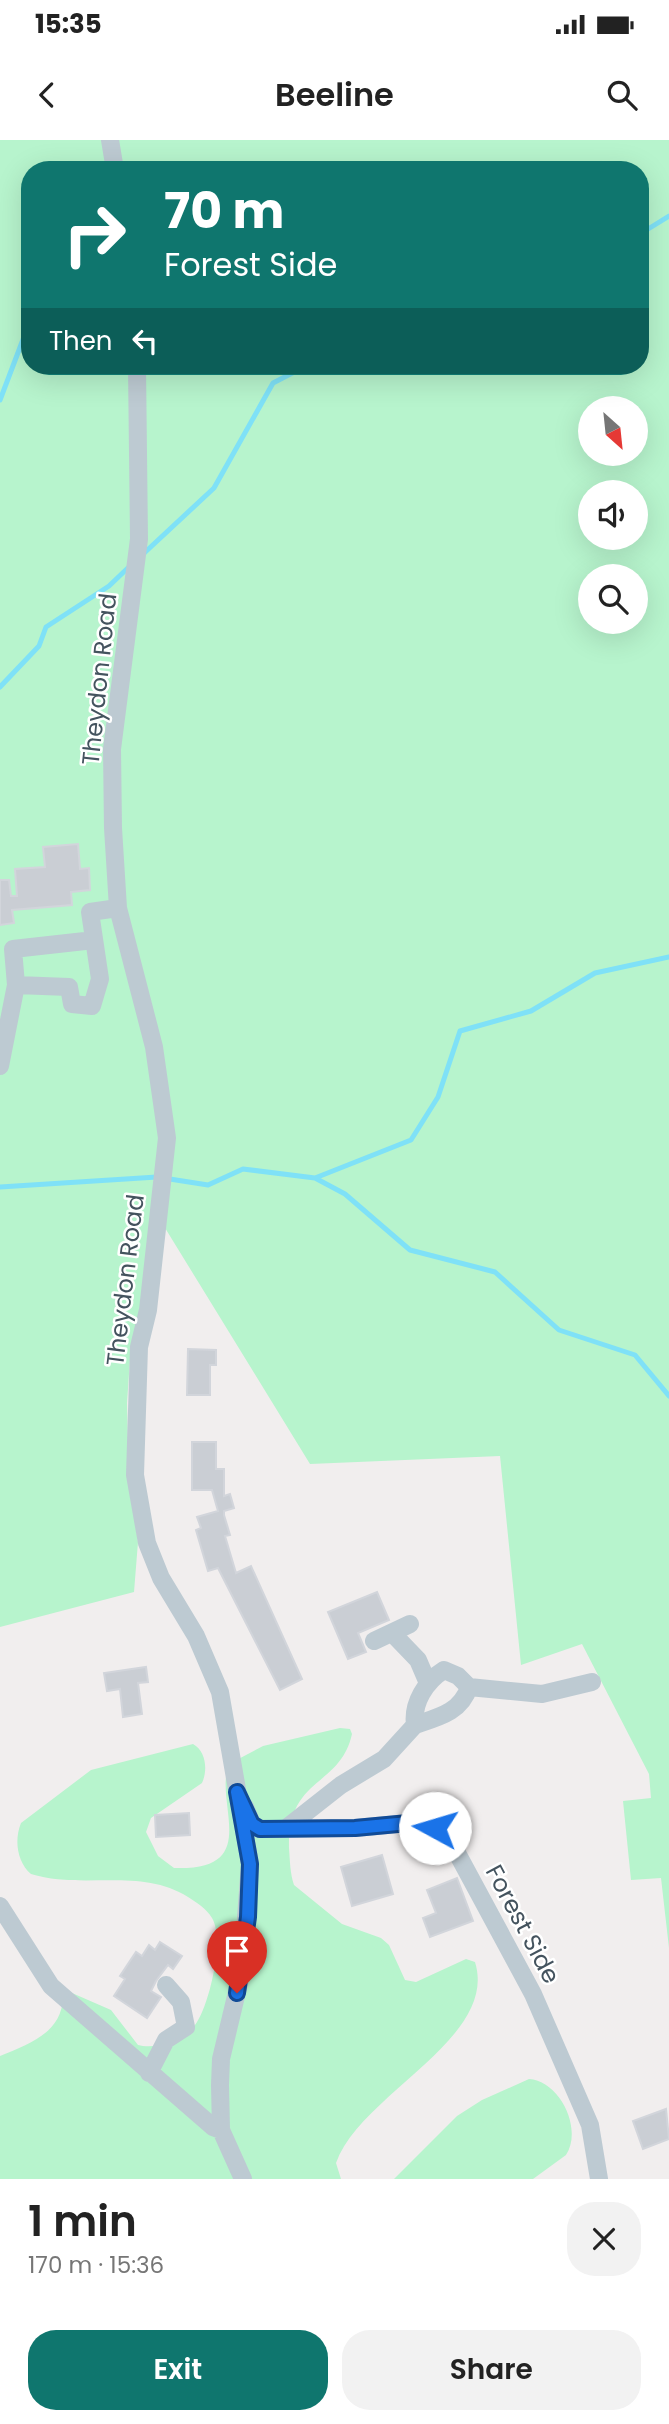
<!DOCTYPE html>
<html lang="en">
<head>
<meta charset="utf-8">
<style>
	:root { --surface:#fff; --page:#f2f2f2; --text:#222; --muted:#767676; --accent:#0f766e }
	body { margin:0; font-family:Poppins,sans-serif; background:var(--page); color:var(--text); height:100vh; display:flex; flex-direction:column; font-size:26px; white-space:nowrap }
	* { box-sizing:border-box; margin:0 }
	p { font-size:23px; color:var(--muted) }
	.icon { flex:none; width:38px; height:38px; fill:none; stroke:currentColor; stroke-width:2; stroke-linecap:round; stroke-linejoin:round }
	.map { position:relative; height:2039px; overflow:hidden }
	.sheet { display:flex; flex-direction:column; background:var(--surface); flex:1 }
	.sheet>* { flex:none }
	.hud { position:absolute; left:21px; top:21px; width:628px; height:214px; border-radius:28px; box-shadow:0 7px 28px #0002; background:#0f766e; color:#fff; overflow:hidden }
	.needle { width:46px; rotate:153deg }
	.tools { position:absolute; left:578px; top:256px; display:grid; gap:14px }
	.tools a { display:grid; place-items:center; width:70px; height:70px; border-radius:50%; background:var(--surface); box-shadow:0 7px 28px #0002; font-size:35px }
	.pin { position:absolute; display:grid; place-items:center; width:60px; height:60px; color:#fff; margin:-72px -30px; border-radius:50% 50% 50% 0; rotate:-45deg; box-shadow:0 0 7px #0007 }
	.pin .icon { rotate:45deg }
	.me { position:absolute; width:77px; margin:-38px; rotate:276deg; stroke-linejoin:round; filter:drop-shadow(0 0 5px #0008) }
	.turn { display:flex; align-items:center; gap:24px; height:147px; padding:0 28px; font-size:32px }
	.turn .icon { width:91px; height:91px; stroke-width:2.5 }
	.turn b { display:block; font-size:49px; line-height:60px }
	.then { display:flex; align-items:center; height:66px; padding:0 28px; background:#0003; gap:14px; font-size:26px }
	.round { display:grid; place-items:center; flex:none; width:74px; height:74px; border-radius:28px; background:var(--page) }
	.head { display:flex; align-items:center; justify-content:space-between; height:119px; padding:0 28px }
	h1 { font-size:42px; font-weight:600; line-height:52px }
	.action { display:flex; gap:14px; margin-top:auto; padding:14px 28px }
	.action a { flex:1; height:80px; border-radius:28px; background:var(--accent); color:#fff; font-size:28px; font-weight:600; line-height:80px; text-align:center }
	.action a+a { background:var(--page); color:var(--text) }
	.status { display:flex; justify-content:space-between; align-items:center; height:49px; padding:0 35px; background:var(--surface); direction:ltr }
	.status svg { height:19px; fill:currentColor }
	header { display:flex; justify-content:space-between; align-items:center; height:91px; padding:0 28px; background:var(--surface); font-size:32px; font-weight:600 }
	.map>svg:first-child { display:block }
	.green { fill:#b7f4cd; fill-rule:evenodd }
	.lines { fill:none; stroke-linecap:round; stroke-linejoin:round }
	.stream { stroke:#7fe1f7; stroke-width:5 }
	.building { fill:#caced4; stroke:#d2d5db; stroke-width:2 }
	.minor { stroke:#bdcad2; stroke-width:18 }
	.route-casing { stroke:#114b97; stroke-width:18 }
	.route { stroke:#1a73e8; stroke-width:12 }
	.labels { text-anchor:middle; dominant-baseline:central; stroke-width:5; stroke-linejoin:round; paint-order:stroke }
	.street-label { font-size:24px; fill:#44535e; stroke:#fff }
</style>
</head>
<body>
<div class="status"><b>15:35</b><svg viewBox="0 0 49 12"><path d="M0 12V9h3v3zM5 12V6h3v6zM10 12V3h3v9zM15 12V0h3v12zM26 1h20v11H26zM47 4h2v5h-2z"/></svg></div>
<header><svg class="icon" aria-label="back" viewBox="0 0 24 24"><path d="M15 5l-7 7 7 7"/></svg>Beeline<svg class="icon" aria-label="search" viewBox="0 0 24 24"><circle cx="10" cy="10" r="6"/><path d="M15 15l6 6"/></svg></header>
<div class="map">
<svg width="669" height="2039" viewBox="0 0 669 2039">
	<rect width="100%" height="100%" fill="#f1eeee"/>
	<path class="green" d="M 0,0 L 669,0 L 669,1808 L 661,1738 L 631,1740 L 623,1661 L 651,1658 L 649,1634 L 582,1504 L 521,1525 L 500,1316 L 310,1324 L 154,1070 L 147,1141 L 131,1205 L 127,1263 L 129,1338 L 138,1402 L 134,1452 L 0,1487 ZM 30,30 L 640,30 L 640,226 L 30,226 ZM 590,268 L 635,268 L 635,313 L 590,313 ZM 590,352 L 635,352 L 635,397 L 590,397 ZM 590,436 L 635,436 L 635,481 L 590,481 Z
		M 340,1588 L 350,1589 L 352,1594 C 340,1648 287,1636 289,1708 C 290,1721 290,1733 294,1745 L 342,1784 L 381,1798 L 389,1805 L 405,1840 L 416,1842 L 466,1819 L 475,1822 C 499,1899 360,1954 336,2023 L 341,2039 L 0,2039 L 0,1916 C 29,1904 62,1893 63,1857 L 72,1853 L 111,1870 L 138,1905 C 156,1910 184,1900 195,1885 C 209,1867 225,1799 212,1778 C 207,1769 196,1762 188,1757 C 141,1727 81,1750 31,1734 C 17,1722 14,1700 21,1683 L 91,1630 L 193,1604 C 206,1611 208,1630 202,1643 L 151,1678 L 146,1692 L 158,1716 L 174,1728 C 264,1731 213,1663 229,1624 L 263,1606 Z
		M 529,1939 C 560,1941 583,1989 566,2015 L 533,2039 L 394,2039 L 457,1976 L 482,1960 Z"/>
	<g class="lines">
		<path class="stream" d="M 640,94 L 669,76
			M 0,260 L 30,181
			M 141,416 L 214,348 L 273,243 L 306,226
			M 0,547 L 39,506 L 46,487 L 109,446 L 131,425
			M 315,1038 L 411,1000 L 438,957 L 460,891 L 531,871 L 595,833 L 669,817
			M 0,1047 L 157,1037 L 208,1045 L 243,1029 L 315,1038 L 345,1054 L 410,1110 L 495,1132 L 559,1190 L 635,1215 L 669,1256"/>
	</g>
	<path class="building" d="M 78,704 L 80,729 L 89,728 L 90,750 L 71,752 L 72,765 L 12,770 L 14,783 L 0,785 L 0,740 L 9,740 L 11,756 L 17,756 L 15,729 L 45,727 L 43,707 Z
		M 188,1209 L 216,1210 L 216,1225 L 210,1225 L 210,1255 L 187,1255 Z
		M 192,1302 L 216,1302 L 216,1329 L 224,1329 L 224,1356 L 230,1354 L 234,1368 L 224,1371 L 224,1375 L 230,1395 L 225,1396 L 236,1433 L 251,1426 L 302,1539 L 280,1550 L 218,1428 L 208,1431 L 196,1390 L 201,1388 L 197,1377 L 218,1371 L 212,1350 L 192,1350 Z
		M 377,1452 L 389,1480 L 358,1493 L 366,1512 L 348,1519 L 328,1472 Z
		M 146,1527 L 148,1542 L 138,1543 L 142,1574 L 123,1577 L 120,1549 L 107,1551 L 104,1533 Z
		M 189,1673 L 190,1695 L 156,1697 L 155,1675 Z
		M 382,1715 L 393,1754 L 352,1766 L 341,1727 Z
		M 457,1738 L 473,1781 L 430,1797 L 423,1778 L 436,1773 L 427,1750 Z
		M 160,1802 L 182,1816 L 173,1829 L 168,1825 L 156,1841 L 151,1851 L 161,1857 L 147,1878 L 114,1856 L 125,1839 L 120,1836 L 136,1812 L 142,1816 L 149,1805 L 155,1810 Z
		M 666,1969 L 669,1999 L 643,2009 L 633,1981 Z"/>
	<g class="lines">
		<path class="minor" d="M 110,0 L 115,30
			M 137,226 L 139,399 L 112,609 L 113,688 L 118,768 L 154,907 L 167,998 L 148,1170 L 139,1207 L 135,1335 L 147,1403 L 161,1438 L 196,1496 L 220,1552 L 250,1724 L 242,1831 L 221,1919 L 220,1945 L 221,1990 L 243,2039
			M 94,800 L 13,809 L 16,845 L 69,847 L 72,864 L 92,866 L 100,839 L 90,772 L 118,768
			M 0,926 L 16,845
			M 393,1494 L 418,1520 L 427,1541
			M 374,1501 L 410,1484
			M 444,1530 L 458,1536 L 469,1547 C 461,1572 439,1577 415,1585 C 412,1563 426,1541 444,1530 Z
			M 469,1547 L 542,1554 L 592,1542
			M 245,1667 L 252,1684 L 260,1689 L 355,1688 L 419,1682 L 435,1688 L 450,1700 L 533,1854 L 590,1985 L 599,2039
			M 285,1689 L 341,1645 L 384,1619 L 415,1585
			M 0,1766 L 51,1846 L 213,1987 L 221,1990
			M 149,1933 L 166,1900 L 186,1887 L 181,1862 L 166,1845"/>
	</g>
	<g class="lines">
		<defs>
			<path id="route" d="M 237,1853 L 248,1777 L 250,1724 L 237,1652 L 252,1684 L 260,1689 L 355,1688 L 419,1682 L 435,1688"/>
		</defs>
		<use href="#route" class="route-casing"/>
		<use href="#route" class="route"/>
	</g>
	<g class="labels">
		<g class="street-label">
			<text transform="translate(99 539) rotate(-84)">Theydon Road</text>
			<text transform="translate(125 1140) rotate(-83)">Theydon Road</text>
			<text transform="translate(523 1784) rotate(62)">Forest Side</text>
		</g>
	</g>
</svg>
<div class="tools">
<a><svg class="needle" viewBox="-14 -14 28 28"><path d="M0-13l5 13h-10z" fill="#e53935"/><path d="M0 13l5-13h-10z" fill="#767676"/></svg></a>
<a><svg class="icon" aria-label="sound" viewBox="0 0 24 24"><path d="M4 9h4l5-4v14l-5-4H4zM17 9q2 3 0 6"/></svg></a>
<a><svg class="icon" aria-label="search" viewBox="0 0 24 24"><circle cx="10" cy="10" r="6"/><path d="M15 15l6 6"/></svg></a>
</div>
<div class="pin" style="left:237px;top:1853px;background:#d93025"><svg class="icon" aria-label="arrive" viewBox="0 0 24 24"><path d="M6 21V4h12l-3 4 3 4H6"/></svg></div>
<svg class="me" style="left:435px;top:1688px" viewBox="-20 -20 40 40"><circle r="19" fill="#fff"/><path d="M0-13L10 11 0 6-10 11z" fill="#1a73e8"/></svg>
<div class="hud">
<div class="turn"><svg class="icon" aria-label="right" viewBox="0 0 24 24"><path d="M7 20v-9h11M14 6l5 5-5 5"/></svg><div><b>70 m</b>Forest Side</div></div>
<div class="then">Then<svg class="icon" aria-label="left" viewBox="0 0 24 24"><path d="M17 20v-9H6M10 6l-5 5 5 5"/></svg></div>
</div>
</div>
<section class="sheet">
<div class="head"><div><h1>1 min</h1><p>170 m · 15:36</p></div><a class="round"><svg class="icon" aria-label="close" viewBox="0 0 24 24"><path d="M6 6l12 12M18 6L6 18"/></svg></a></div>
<div class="action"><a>Exit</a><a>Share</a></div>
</section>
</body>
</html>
